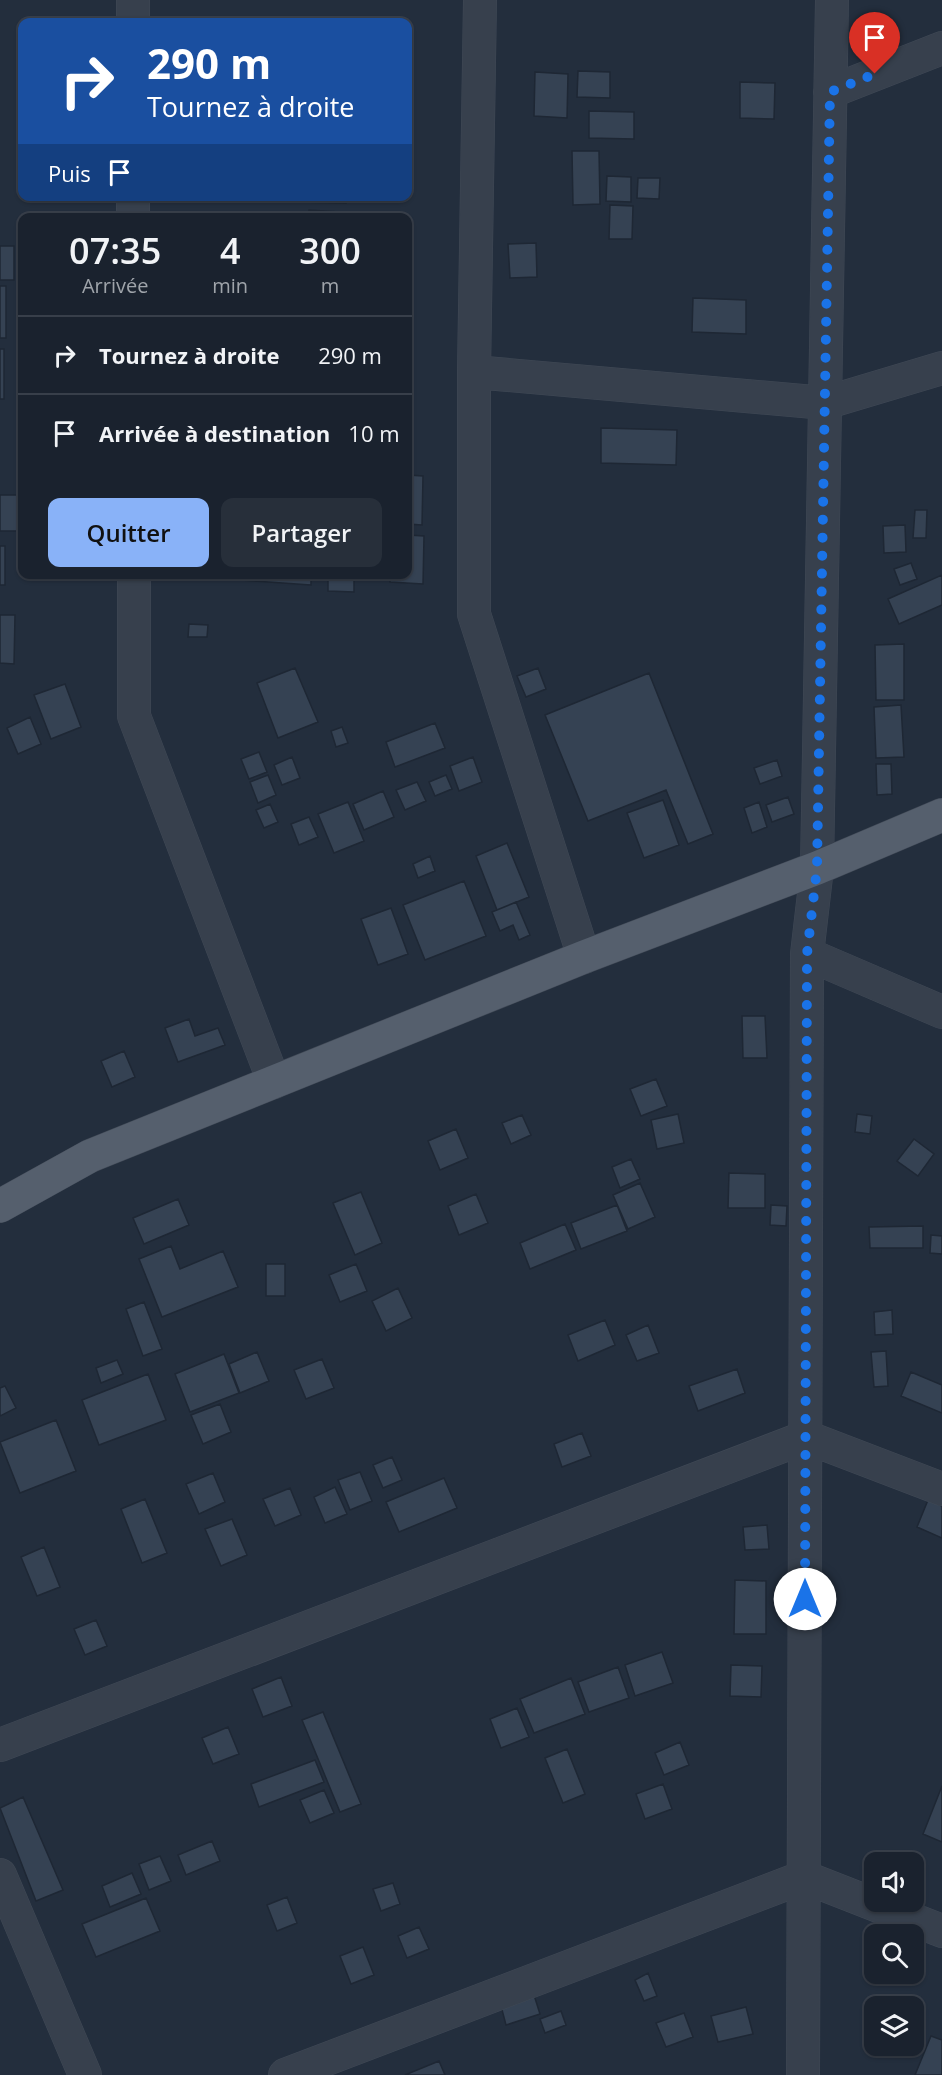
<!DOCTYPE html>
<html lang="fr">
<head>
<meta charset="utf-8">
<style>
	:root { --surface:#1a222e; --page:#272f3a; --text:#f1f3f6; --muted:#9fa4aa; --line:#383f4a; --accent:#89b2f8 }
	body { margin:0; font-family:"Open Sans",sans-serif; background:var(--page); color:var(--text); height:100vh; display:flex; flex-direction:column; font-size:22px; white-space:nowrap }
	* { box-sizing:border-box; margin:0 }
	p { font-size:20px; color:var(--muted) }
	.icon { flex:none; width:33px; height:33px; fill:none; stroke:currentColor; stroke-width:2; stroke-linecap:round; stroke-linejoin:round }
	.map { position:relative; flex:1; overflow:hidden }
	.sheet { position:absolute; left:18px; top:213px; width:394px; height:366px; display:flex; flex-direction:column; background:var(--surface); border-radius:12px; box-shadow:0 2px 4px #0004,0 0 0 2px var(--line) }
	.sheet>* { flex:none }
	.guide { position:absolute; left:18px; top:18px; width:394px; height:183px; border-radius:12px; box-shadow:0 2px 4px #0004,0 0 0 2px var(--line); background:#1a4fa0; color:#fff; overflow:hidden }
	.buttons { position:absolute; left:864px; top:1852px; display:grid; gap:12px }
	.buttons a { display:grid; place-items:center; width:60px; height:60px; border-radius:12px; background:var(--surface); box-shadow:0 2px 4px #0004,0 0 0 2px var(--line); font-size:30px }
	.pin { position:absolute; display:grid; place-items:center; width:51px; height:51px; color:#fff; margin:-62px -26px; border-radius:50% 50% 50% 0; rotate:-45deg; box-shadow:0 0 6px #0007 }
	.pin .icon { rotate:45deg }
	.me { position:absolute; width:66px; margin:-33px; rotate:0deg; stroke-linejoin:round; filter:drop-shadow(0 0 4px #0008) }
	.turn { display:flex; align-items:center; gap:21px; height:126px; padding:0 30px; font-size:27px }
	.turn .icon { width:78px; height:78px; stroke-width:2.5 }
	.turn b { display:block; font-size:42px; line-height:51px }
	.then { display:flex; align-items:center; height:57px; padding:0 30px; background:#0003; gap:12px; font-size:22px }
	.eta { display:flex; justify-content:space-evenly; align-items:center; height:102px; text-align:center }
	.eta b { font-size:36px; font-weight:600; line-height:42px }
	.primary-button { display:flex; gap:12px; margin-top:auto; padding:12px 30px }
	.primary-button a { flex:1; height:69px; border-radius:12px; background:var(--accent); color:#111; font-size:24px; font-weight:600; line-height:69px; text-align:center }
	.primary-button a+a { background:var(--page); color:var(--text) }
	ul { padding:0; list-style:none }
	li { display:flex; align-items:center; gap:18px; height:78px; padding:0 30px; border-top:2px solid var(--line) }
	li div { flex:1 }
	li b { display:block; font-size:22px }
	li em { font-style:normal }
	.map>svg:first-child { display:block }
	.building { fill:#354253; stroke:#1e2734; stroke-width:1.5 }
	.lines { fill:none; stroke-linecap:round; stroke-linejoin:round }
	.minor-casing { stroke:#404956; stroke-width:34 }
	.major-casing { stroke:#404956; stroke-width:34 }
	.minor { stroke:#37404d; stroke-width:33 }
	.major { stroke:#555f6d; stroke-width:33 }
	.route { stroke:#1a73e8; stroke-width:10; stroke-dasharray:0 18 }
</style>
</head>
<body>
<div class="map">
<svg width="942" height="2075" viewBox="0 0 942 2075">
	<rect width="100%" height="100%" fill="#232e3d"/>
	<path class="building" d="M 578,71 L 610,72 L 610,98 L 577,97 Z
		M 535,72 L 568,74 L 567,118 L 534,116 Z
		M 740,82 L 775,83 L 774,119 L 740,118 Z
		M 589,111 L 634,112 L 634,139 L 589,138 Z
		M 572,151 L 599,151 L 600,204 L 573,205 Z
		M 607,176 L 631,177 L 631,202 L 606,201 Z
		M 638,178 L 660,178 L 659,199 L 637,198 Z
		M 298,196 L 346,196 L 346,203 L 298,202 Z
		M 610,205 L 633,206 L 632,239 L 609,239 Z
		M 309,210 L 354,213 L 354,218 L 309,218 Z
		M 536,243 L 537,277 L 510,278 L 508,244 Z
		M 0,246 L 14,246 L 14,280 L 0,280 Z
		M 0,286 L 6,286 L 6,338 L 0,338 Z
		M 693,298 L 746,300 L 746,334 L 692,332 Z
		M 0,349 L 4,349 L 4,399 L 0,399 Z
		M 601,428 L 677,430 L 676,465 L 601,463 Z
		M 408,475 L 423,476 L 422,525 L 408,524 Z
		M 0,495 L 22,495 L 22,531 L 0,531 Z
		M 915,510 L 927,510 L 926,538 L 913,538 Z
		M 905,525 L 906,552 L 884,553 L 883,526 Z
		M 408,535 L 424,536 L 423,584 L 390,582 L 390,574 L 408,574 Z
		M 0,546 L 5,546 L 5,585 L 0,585 Z
		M 911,563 L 917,579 L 900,585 L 894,569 Z
		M 226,574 L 311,574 L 311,585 L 226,579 Z
		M 328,574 L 354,574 L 354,592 L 328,591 Z
		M 942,575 L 942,605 L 899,624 L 888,599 Z
		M 0,615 L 15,615 L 14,664 L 0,663 Z
		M 189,624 L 208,625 L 207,637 L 188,637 Z
		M 904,644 L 904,700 L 876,700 L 875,645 Z
		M 295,668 L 318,722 L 278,738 L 257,683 Z
		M 538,668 L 546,689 L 526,697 L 517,676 Z
		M 649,673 L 713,834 L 688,844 L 666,790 L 588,821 L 545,715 Z
		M 65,684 L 81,727 L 51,739 L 34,695 Z
		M 901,705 L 904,757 L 876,758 L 874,707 Z
		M 30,717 L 41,744 L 18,754 L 7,728 Z
		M 435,723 L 445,748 L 395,767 L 386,742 Z
		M 342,727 L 348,743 L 336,747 L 331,731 Z
		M 259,752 L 267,772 L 249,779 L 241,759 Z
		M 292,757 L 300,778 L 282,785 L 274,765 Z
		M 473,757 L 482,782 L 459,791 L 450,766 Z
		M 777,760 L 782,776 L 760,784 L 754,768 Z
		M 876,764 L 891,764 L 892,794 L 877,795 Z
		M 268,775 L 276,795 L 258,803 L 250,782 Z
		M 446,775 L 452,789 L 435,796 L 429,782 Z
		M 417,782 L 426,801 L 405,810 L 396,790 Z
		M 383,791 L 394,817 L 364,830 L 353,804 Z
		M 788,797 L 794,814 L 772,822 L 766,805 Z
		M 663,800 L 679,845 L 644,858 L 627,813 Z
		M 348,802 L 364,841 L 334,853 L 318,814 Z
		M 759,802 L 767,827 L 752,833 L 744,808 Z
		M 270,804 L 278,822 L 264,828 L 256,810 Z
		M 309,817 L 318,837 L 299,845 L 291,824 Z
		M 507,843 L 529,897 L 497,910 L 476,856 Z
		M 430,856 L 435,871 L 418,878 L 413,864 Z
		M 464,881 L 486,936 L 425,960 L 403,905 Z
		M 516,902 L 530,935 L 519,940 L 513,925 L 500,931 L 492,912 Z
		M 391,908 L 408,954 L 378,965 L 361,919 Z
		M 742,1016 L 765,1016 L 767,1058 L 743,1058 Z
		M 189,1019 L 195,1036 L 218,1028 L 225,1045 L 178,1062 L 165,1028 Z
		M 124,1051 L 135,1077 L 112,1087 L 101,1061 Z
		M 656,1079 L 667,1106 L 641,1116 L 630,1089 Z
		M 678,1114 L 684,1143 L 657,1149 L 651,1120 Z
		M 857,1114 L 872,1116 L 870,1134 L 855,1132 Z
		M 522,1115 L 531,1135 L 511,1144 L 502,1123 Z
		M 456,1129 L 468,1158 L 440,1170 L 428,1141 Z
		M 914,1139 L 934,1154 L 918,1176 L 897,1161 Z
		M 631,1159 L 640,1179 L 620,1188 L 612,1167 Z
		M 729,1173 L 765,1174 L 765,1208 L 728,1208 Z
		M 640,1183 L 655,1217 L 628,1229 L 613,1195 Z
		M 361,1192 L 382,1243 L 355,1255 L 333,1203 Z
		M 476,1194 L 488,1223 L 459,1235 L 448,1206 Z
		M 178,1199 L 189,1225 L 144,1244 L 133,1218 Z
		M 617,1205 L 627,1231 L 581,1249 L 571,1223 Z
		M 771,1205 L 787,1206 L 786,1226 L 770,1225 Z
		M 565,1224 L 576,1250 L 530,1269 L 520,1243 Z
		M 923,1226 L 923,1248 L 870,1248 L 869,1227 Z
		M 931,1235 L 942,1236 L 942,1254 L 930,1253 Z
		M 171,1246 L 180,1269 L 223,1251 L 238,1287 L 162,1317 L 139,1259 Z
		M 266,1264 L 285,1264 L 285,1296 L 266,1296 Z
		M 356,1264 L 367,1291 L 340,1302 L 329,1275 Z
		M 398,1288 L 412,1318 L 386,1331 L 372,1301 Z
		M 144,1302 L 162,1349 L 143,1356 L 126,1309 Z
		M 892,1310 L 893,1334 L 875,1335 L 874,1312 Z
		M 605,1320 L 615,1345 L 578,1361 L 568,1335 Z
		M 648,1325 L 659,1353 L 637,1361 L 626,1335 Z
		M 886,1351 L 888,1386 L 874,1387 L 871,1352 Z
		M 257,1352 L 269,1381 L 240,1393 L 229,1364 Z
		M 224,1354 L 239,1393 L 190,1412 L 175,1374 Z
		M 322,1359 L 334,1388 L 306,1399 L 294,1370 Z
		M 117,1360 L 123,1374 L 101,1383 L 96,1368 Z
		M 737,1369 L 745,1393 L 698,1411 L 689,1386 Z
		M 911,1372 L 942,1385 L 942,1413 L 901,1396 Z
		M 148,1374 L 166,1420 L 99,1445 L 82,1400 Z
		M 5,1386 L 16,1408 L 0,1416 L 0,1388 Z
		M 220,1404 L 231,1432 L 203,1444 L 191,1415 Z
		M 56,1420 L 76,1471 L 20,1493 L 0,1442 Z
		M 582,1433 L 591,1456 L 562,1467 L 554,1444 Z
		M 392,1457 L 402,1480 L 383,1488 L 373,1465 Z
		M 360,1472 L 372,1501 L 350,1510 L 338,1480 Z
		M 213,1473 L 225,1502 L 199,1514 L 186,1484 Z
		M 444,1478 L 457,1508 L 399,1532 L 386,1502 Z
		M 335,1487 L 347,1514 L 325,1523 L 314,1497 Z
		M 290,1488 L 301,1515 L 275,1526 L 263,1499 Z
		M 145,1499 L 167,1553 L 142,1563 L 121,1509 Z
		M 928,1500 L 942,1506 L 942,1538 L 917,1527 Z
		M 232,1519 L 247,1555 L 221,1566 L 205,1529 Z
		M 767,1525 L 769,1549 L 745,1550 L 743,1527 Z
		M 44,1547 L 60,1587 L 37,1596 L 21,1557 Z
		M 735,1580 L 766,1581 L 766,1634 L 734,1634 Z
		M 96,1620 L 107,1646 L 85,1655 L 74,1629 Z
		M 662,1652 L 673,1683 L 635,1696 L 625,1665 Z
		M 731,1665 L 762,1666 L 761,1697 L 730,1696 Z
		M 618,1667 L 629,1698 L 589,1712 L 578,1682 Z
		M 281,1677 L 292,1706 L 263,1717 L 252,1689 Z
		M 571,1678 L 585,1714 L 534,1733 L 520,1699 Z
		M 517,1708 L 529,1737 L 501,1748 L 490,1719 Z
		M 323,1712 L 361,1804 L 340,1812 L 302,1720 Z
		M 228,1727 L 239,1754 L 213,1764 L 202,1738 Z
		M 680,1742 L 689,1765 L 664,1775 L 655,1753 Z
		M 567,1749 L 585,1794 L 563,1803 L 545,1758 Z
		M 315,1760 L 324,1782 L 259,1807 L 251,1784 Z
		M 663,1784 L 672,1809 L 645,1819 L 636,1794 Z
		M 942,1786 L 942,1842 L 923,1834 Z
		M 324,1790 L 334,1813 L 310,1823 L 300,1800 Z
		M 23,1797 L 63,1890 L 36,1901 L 0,1808 Z
		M 212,1841 L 220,1861 L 186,1875 L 178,1855 Z
		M 160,1856 L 171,1881 L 149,1890 L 139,1864 Z
		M 132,1873 L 141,1894 L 110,1907 L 102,1886 Z
		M 393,1883 L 400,1904 L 381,1911 L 373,1889 Z
		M 287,1897 L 297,1923 L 277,1931 L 267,1905 Z
		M 146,1898 L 160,1931 L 96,1957 L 82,1924 Z
		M 419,1927 L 429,1949 L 407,1958 L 398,1936 Z
		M 363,1947 L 374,1975 L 351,1984 L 340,1956 Z
		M 648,1973 L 657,1996 L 644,2001 L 635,1980 Z
		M 534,1995 L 540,2014 L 506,2025 L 501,2006 Z
		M 746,2007 L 753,2034 L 718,2042 L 711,2016 Z
		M 561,2011 L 566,2025 L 545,2033 L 540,2019 Z
		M 684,2013 L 693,2037 L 666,2047 L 656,2023 Z
		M 931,2036 L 942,2040 L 942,2075 L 915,2075 Z
		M 439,2061 L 445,2075 L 405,2075 Z"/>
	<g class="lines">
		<defs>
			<path id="minor" d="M 133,0 L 133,22
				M 480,0 L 474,372 L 474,614 L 584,957
				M 830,92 L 942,48
				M 133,196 L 133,218
				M 474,372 L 825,403 L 942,368
				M 134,574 L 134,716 L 274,1082
				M 807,954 L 942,1012
				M 0,1745 L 806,1437 L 942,1489
				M 0,1875 L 85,2075
				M 285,2075 L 804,1877 L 942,1931
				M 803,2075 L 807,954 L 817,868 L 832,0"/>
			<path id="major" d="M 0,1206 L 90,1156 L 584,957 L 817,868 L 942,815"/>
		</defs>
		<use href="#minor" class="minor-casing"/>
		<use href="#major" class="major-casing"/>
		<use href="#minor" class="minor"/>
		<use href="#major" class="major"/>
	</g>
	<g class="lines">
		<path class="route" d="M 805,1599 L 807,954 L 817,868 L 830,92 L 875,74"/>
	</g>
</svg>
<div class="buttons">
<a><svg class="icon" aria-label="sound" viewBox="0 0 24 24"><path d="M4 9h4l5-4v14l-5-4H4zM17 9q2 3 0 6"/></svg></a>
<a><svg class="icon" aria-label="search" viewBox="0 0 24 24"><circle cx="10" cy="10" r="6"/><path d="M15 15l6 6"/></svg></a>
<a><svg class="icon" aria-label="layers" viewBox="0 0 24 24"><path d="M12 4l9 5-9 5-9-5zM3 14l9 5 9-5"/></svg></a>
</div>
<div class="pin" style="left:875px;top:74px;background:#d93025"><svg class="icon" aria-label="arrive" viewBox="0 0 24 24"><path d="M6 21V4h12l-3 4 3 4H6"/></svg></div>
<svg class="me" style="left:805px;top:1599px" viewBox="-20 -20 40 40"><circle r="19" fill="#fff"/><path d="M0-13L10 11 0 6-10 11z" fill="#1a73e8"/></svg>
<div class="guide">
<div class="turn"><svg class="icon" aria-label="right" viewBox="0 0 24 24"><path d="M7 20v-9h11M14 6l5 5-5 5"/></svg><div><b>290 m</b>Tournez à droite</div></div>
<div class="then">Puis<svg class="icon" aria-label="arrive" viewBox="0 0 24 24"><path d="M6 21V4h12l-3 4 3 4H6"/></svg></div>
</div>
<section class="sheet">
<div class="eta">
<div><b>07:35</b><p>Arrivée</p></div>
<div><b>4</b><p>min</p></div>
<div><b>300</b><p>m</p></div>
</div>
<ul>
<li><svg class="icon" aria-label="right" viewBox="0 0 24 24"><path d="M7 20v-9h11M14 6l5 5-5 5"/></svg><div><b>Tournez à droite</b></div><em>290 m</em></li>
<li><svg class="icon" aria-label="arrive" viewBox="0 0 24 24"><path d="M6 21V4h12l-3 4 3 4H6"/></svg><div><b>Arrivée à destination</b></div><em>10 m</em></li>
</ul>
<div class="primary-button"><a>Quitter</a><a>Partager</a></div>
</section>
</div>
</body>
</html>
